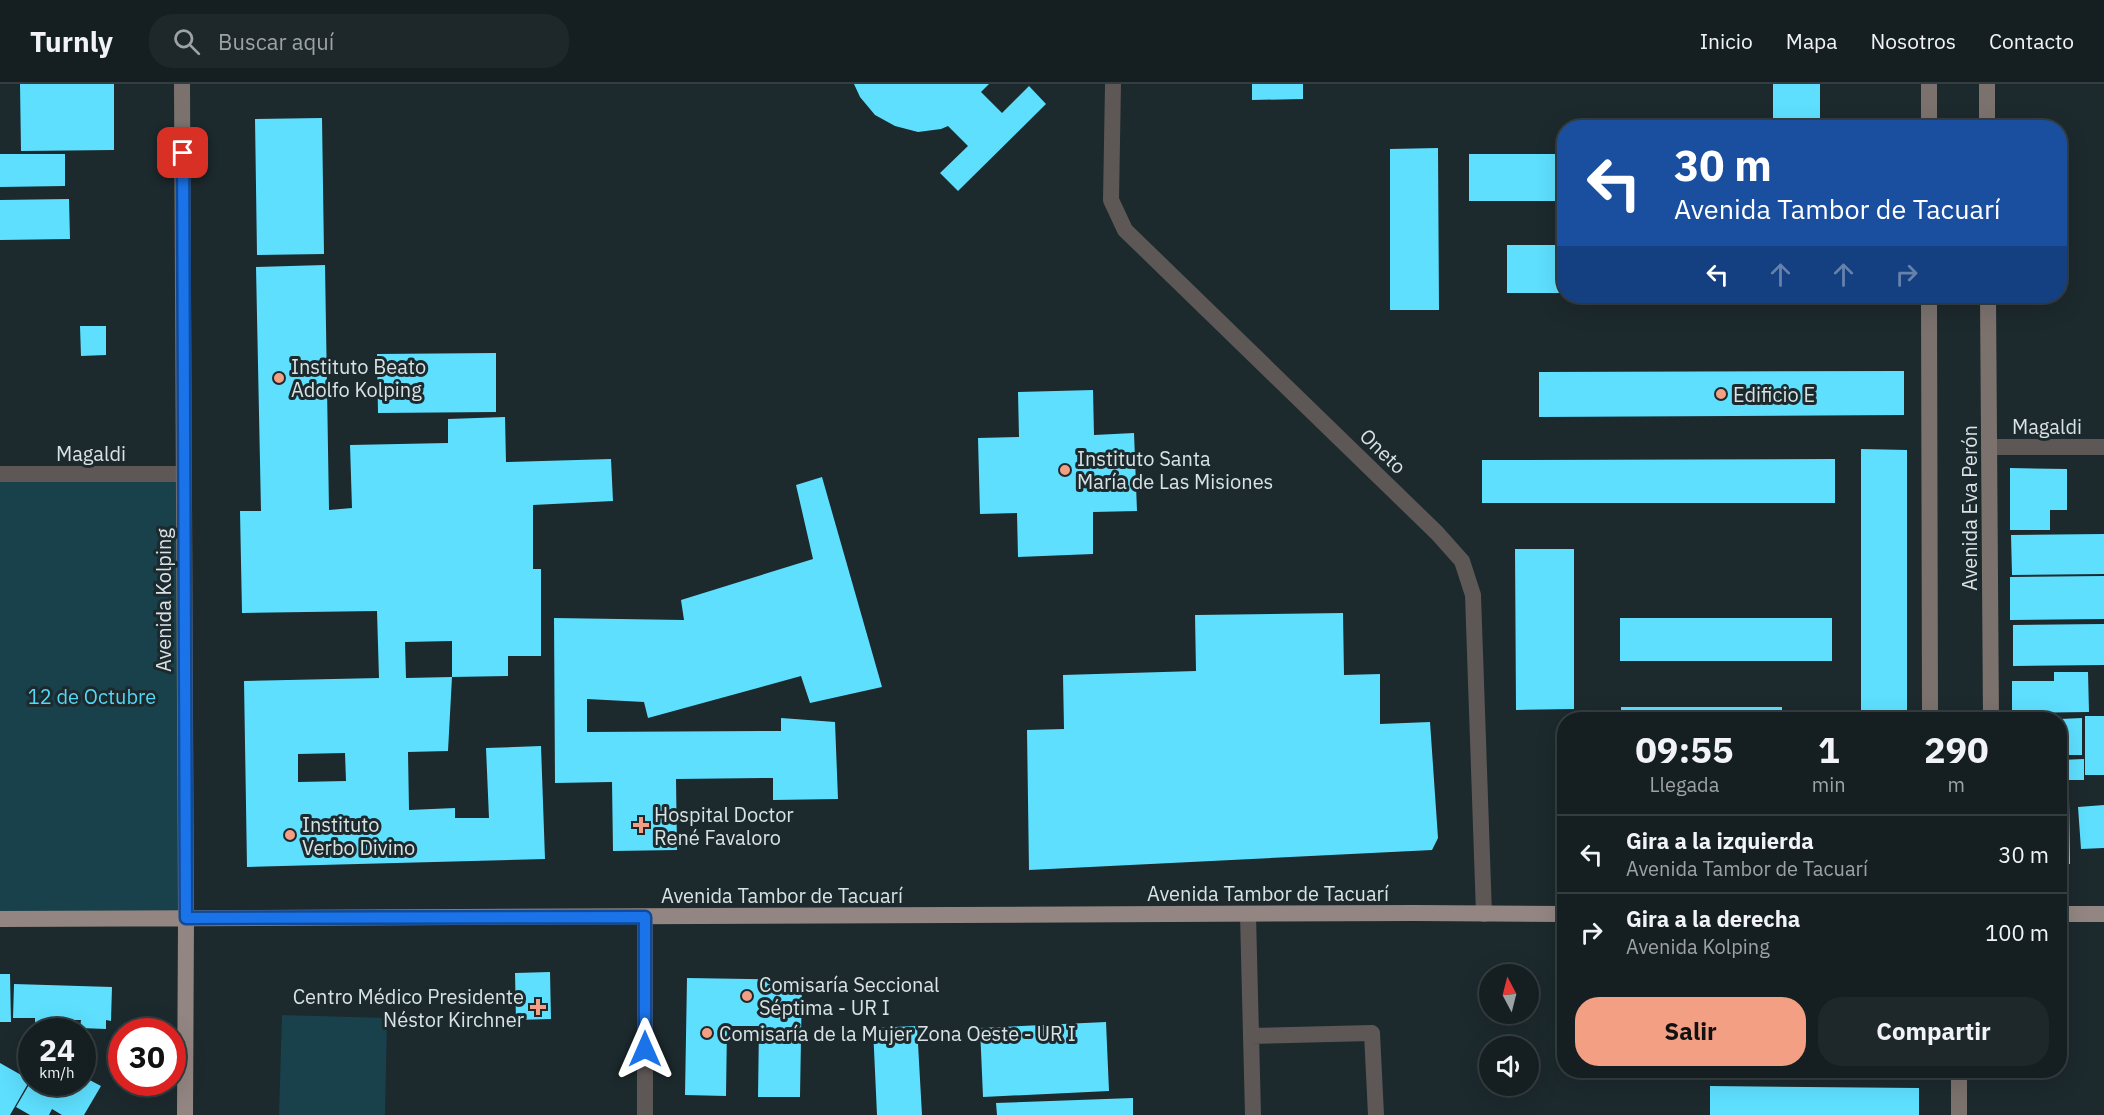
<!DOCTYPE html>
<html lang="es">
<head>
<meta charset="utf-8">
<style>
	:root { --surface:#151f22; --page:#1e272a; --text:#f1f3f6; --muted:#9da2a5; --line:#343d40; --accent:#f39f84 }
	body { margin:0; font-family:"IBM Plex Sans",sans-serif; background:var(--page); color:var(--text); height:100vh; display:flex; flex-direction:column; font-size:22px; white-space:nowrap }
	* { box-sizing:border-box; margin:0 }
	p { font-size:20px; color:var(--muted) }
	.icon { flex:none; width:33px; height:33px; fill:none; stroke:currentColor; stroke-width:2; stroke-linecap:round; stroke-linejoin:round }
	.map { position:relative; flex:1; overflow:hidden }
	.details { position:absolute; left:1557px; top:628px; width:510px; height:366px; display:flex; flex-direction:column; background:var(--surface); border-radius:24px; box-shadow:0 6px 24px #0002,0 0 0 2px var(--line) }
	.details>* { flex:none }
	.hud { position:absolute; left:1557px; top:36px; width:510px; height:183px; border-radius:24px; box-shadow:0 6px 24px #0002,0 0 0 2px var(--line); background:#1a4fa0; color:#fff; overflow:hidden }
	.needle { width:39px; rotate:353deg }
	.controls { position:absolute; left:1479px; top:880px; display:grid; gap:12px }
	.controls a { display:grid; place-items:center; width:60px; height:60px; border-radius:50%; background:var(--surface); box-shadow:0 6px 24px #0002,0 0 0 2px var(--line); font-size:30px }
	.speed { position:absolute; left:18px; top:934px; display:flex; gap:12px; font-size:30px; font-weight:700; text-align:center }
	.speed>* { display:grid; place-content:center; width:78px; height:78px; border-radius:50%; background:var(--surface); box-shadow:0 6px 24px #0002,0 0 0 2px var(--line); line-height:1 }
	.speed small { font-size:15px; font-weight:400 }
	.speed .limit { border:9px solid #d22; background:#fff; color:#111 }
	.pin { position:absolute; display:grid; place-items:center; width:51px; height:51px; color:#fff; margin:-26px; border-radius:12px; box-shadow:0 3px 9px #0006 }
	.me { position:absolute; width:66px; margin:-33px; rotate:0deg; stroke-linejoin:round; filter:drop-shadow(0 0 4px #0008) }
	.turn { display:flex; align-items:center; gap:21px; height:126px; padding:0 18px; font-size:27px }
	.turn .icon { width:78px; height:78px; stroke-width:2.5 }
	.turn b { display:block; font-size:42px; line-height:51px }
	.lanes { display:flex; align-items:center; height:57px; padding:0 18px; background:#0003; justify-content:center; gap:30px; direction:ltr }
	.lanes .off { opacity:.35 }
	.eta { display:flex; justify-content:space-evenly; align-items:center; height:102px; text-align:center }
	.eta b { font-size:36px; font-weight:800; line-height:42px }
	.action { display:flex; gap:12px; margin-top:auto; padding:12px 18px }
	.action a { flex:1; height:69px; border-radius:24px; background:var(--accent); color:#111; font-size:24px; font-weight:800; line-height:69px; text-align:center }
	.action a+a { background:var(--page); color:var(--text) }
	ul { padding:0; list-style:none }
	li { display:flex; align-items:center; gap:18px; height:78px; padding:0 18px; border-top:2px solid var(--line) }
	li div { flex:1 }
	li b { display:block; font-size:22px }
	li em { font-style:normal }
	header { display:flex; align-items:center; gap:36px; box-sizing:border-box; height:84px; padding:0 30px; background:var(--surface); border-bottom:2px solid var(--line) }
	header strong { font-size:28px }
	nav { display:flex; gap:33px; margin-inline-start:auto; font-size:21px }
	.search { width:420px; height:54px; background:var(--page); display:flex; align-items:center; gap:15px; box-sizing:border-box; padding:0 21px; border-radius:24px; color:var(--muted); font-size:22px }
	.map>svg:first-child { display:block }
	.green { fill:#18414b }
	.building { fill:#5edffe; fill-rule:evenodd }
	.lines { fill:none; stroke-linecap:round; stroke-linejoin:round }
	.service { stroke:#5d5755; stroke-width:16 }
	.minor { stroke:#5d5755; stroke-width:16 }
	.secondary { stroke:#7b726e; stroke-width:16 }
	.primary { stroke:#938682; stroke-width:16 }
	.route-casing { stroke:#114b97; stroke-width:15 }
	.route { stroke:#1a73e8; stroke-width:10 }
	.poi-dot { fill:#f39f84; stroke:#1c292d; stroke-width:2 }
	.labels { text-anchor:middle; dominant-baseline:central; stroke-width:6; stroke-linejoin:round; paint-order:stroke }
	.poi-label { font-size:20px; fill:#d9e2e4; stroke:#1c292d; text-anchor:start }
	.street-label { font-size:20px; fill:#d9e2e4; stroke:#1c292d }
	.park-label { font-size:20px; fill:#55d7f6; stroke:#1c292d }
</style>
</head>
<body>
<header>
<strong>Turnly</strong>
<div class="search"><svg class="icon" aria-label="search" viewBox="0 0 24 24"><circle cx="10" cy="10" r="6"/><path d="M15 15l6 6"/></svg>Buscar aquí</div>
<nav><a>Inicio</a><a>Mapa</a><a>Nosotros</a><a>Contacto</a></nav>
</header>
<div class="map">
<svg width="2104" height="1031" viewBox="0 0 2104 1031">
	<rect width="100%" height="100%" fill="#1c292d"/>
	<path class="green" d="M 0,390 L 183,390 L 186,834 L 0,835 Z
		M 282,931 L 387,934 L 385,1031 L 279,1031 Z"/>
	<path class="building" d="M 20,0 L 114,0 L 114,66 L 21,67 Z
		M 854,0 L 989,0 L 981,8 L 1002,29 L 1029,2 L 1046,20 L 958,107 L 940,89 L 968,62 L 948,42 L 941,45 L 918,48 L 895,42 L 875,31 L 860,13 Z
		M 1252,0 L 1303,0 L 1303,15 L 1252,16 Z
		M 1773,0 L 1820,0 L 1820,44 L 1773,44 Z
		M 322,34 L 324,170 L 257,171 L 255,35 Z
		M 1438,64 L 1439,226 L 1390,226 L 1390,65 Z
		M 0,70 L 65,70 L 65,102 L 0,103 Z
		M 1469,70 L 1564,70 L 1564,117 L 1469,117 Z
		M 69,115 L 70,155 L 0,156 L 0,116 Z
		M 1507,161 L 1564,161 L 1564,209 L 1507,209 Z
		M 325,181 L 329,426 L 352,424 L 350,361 L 448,359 L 448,335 L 505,333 L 506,378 L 611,375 L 613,417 L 533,421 L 533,485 L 541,485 L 541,572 L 508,572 L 508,592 L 452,593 L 452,557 L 405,558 L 406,594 L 452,593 L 448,667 L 408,668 L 409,726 L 455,724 L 455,734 L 489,734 L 486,664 L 541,662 L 545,775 L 247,783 L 244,597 L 379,594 L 377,527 L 242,529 L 240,427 L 261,427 L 256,183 ZM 345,669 L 346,697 L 298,698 L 298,670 Z
		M 80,242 L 106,242 L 106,271 L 81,272 Z
		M 496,269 L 496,328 L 378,329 L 377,270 Z
		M 1904,287 L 1904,331 L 1539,333 L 1539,288 Z
		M 1093,306 L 1094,351 L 1134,349 L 1137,427 L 1093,428 L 1093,470 L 1018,473 L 1017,429 L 980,430 L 978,354 L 1019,353 L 1018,308 Z
		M 1861,365 L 1907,366 L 1907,636 L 1861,636 Z
		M 1835,375 L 1835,419 L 1482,419 L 1482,376 Z
		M 2010,384 L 2067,385 L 2067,426 L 2050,426 L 2050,446 L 2010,446 Z
		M 822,393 L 882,603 L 810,619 L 801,592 L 648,634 L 644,618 L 587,615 L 587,648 L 781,647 L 781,634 L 835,638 L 838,715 L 773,716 L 773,694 L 676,695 L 677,766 L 613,767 L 612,698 L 555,699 L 554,534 L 684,536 L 681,516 L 813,475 L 796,401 Z
		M 2104,450 L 2104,490 L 2012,491 L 2011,451 Z
		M 1515,465 L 1574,465 L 1574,625 L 1516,626 Z
		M 2104,492 L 2104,535 L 2010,536 L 2010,493 Z
		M 1343,529 L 1344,591 L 1380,590 L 1380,640 L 1430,638 L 1438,754 L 1432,766 L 1029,786 L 1027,646 L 1064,645 L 1063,591 L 1196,587 L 1195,531 Z
		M 1620,534 L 1832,534 L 1832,577 L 1620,577 Z
		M 2104,540 L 2104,581 L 2013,582 L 2013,541 Z
		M 2054,588 L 2088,588 L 2089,628 L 2012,629 L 2012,597 L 2054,597 Z
		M 1621,623 L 1782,623 L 1782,636 L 1621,636 Z
		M 2085,632 L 2104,632 L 2104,691 L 2085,691 Z
		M 2082,634 L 2082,671 L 2060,671 L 2060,635 Z
		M 2084,675 L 2084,696 L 2060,696 L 2060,676 Z
		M 2060,715 L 2069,715 L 2070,780 L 2060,780 Z
		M 2104,721 L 2104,764 L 2081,765 L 2078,723 Z
		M 550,888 L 551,935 L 516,936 L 515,889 Z
		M 0,890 L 10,890 L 11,938 L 0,938 Z
		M 687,894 L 802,896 L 800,1013 L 758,1013 L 759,942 L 727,942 L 726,1012 L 685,1011 Z
		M 14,900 L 112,903 L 111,937 L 106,936 L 106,945 L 80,944 L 81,936 L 70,936 L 69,942 L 35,941 L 35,934 L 13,934 Z
		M 1106,938 L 1109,1007 L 983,1013 L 980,944 Z
		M 917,942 L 922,1031 L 877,1031 L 873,944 Z
		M 0,979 L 30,996 L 10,1031 L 0,1031 Z
		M 82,992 L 101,1002 L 84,1031 L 62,1031 L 52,1025 L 49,1031 L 30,1031 L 16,1023 L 30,999 L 63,999 L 67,1001 L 69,999 L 82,999 Z
		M 1710,1002 L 1919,1004 L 1919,1031 L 1710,1031 Z
		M 1133,1014 L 1133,1031 L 997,1031 L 996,1019 Z"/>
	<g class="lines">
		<path class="service" d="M 1248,831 L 1253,1031
			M 1251,952 L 1372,949 L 1376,1031"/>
		<path class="minor" d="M 1113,0 L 1111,116 L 1125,146 L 1437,449 L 1462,477 L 1473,511 L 1484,830
			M 1989,363 L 2104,363
			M 0,390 L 183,390
			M 645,833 L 645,1031"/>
		<path class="secondary" d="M 182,0 L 186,834
			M 1929,0 L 1929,44
			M 1987,0 L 1987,44
			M 1929,212 L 1930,636
			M 1988,212 L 1991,636
			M 1959,987 L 1959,1031"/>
		<path class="primary" d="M 2060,830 L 2104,830
			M 0,835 L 1415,829 L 1564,830
			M 185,1031 L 186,834"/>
	</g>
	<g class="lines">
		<defs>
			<path id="route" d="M 183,69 L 186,834 L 645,833 L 645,965"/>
		</defs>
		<use href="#route" class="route-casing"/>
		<use href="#route" class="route"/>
	</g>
	<g class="poi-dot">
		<circle cx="279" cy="294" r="6"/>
		<circle cx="1721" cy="310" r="6"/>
		<circle cx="1065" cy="386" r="6"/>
		<path d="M638 732h6v6h6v6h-6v6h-6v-6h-6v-6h6z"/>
		<circle cx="290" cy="751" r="6"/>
		<circle cx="747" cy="912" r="6"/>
		<path d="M535 914h6v6h6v6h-6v6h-6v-6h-6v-6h6z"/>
		<circle cx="707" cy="949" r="6"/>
	</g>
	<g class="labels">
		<g class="poi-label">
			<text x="291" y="282">Instituto Beato<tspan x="291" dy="23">Adolfo Kolping</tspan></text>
			<text x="1733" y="310">Edificio E</text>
			<text x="1077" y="374">Instituto Santa<tspan x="1077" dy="23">María de Las Misiones</tspan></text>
			<text x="654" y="730">Hospital Doctor<tspan x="654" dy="23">René Favaloro</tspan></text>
			<text x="302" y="740">Instituto<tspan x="302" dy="23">Verbo Divino</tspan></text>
			<text x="759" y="900">Comisaría Seccional<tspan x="759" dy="23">Séptima - UR I</tspan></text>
			<text x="524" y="912" text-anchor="end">Centro Médico Presidente<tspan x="524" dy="23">Néstor Kirchner</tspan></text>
			<text x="719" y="949">Comisaría de la Mujer Zona Oeste - UR I</text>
		</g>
		<g class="street-label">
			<text x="2047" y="342">Magaldi</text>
			<text transform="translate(1383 367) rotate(44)">Oneto</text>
			<text x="91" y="369">Magaldi</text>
			<text transform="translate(1969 424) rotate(-90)">Avenida Eva Perón</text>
			<text transform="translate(163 516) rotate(-90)">Avenida Kolping</text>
			<text x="1268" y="809">Avenida Tambor de Tacuarí</text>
			<text x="782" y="811">Avenida Tambor de Tacuarí</text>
		</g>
		<g class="park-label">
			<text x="92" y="612">12 de Octubre</text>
		</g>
	</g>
</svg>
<div class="controls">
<a><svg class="needle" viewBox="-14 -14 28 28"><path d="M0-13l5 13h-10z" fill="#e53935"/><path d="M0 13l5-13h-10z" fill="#9da2a5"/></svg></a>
<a><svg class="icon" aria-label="sound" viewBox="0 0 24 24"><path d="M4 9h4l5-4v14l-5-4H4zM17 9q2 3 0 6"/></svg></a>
</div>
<div class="speed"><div>24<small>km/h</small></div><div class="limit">30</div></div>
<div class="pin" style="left:183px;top:69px;background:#d93025"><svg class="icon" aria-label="arrive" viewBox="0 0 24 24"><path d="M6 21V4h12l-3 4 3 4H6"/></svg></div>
<svg class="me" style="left:645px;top:965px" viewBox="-20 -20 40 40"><path d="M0-17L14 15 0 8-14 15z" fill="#1a73e8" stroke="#fff" stroke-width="4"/></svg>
<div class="hud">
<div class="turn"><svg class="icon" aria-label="left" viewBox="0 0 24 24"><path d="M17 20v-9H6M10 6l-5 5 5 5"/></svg><div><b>30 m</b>Avenida Tambor de Tacuarí</div></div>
<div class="lanes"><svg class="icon" aria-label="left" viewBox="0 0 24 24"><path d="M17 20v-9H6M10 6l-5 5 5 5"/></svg><svg class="icon off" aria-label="ahead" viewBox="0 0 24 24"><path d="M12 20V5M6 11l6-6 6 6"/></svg><svg class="icon off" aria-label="ahead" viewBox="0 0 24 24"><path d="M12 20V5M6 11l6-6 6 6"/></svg><svg class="icon off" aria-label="right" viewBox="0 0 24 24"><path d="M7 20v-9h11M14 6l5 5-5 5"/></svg></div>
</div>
<section class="details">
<div class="eta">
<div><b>09:55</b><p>Llegada</p></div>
<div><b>1</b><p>min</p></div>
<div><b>290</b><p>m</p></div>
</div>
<ul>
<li><svg class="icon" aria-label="left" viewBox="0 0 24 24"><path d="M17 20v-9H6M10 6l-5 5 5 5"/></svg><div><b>Gira a la izquierda</b><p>Avenida Tambor de Tacuarí</p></div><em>30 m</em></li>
<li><svg class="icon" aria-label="right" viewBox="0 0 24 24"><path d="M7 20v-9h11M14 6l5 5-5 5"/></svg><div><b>Gira a la derecha</b><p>Avenida Kolping</p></div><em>100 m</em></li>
</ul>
<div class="action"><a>Salir</a><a>Compartir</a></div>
</section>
</div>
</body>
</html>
